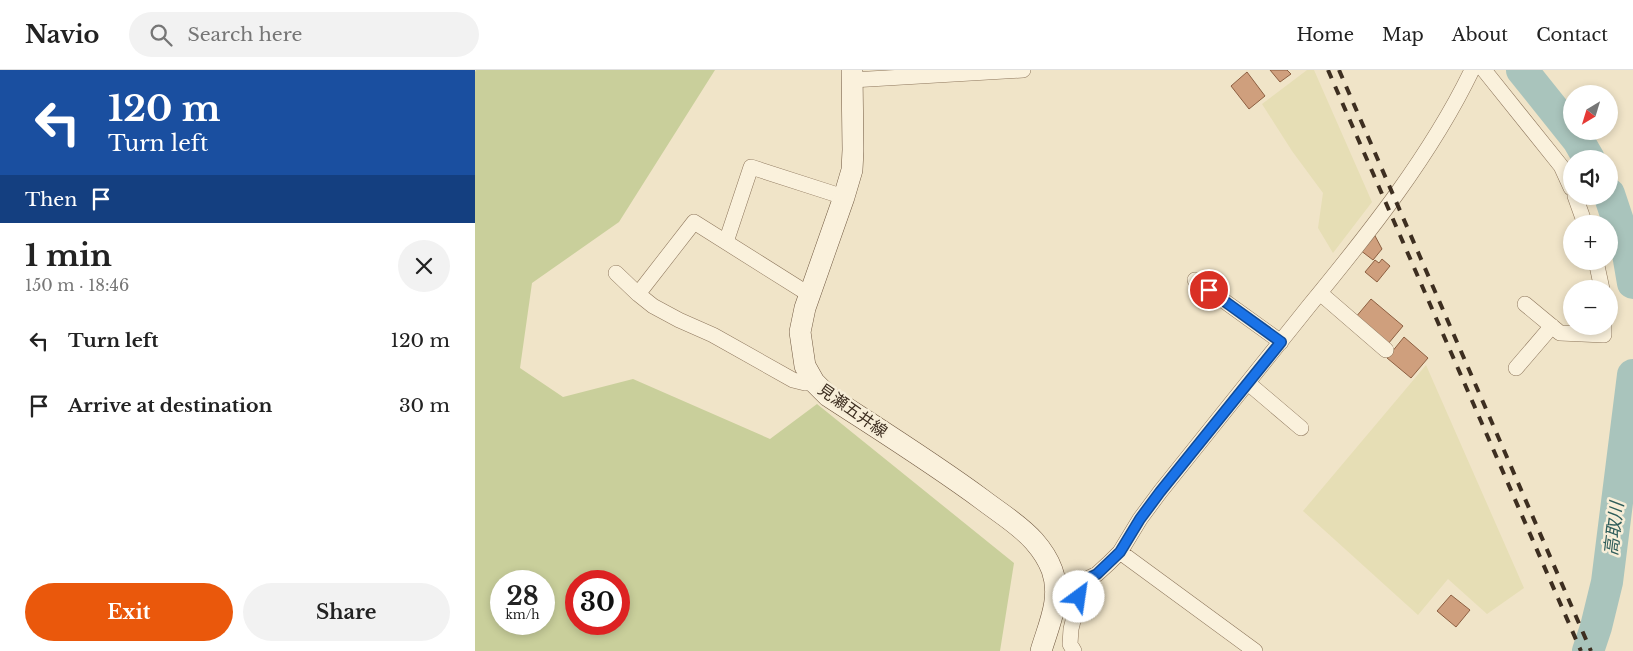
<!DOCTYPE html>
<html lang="en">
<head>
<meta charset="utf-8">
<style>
	:root { --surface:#fff; --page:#f2f2f2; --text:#222; --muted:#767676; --line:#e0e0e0; --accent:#ea580c }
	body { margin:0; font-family:"Libre Baskerville","Noto Sans JP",serif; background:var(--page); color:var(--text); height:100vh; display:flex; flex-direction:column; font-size:19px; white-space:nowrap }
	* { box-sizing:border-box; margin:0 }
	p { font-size:16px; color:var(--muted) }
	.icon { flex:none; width:28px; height:28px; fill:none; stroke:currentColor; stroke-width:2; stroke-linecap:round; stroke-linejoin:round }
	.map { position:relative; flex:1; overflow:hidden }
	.details { display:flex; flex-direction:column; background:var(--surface); width:475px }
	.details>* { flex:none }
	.hud { background:#1a4fa0; color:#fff; overflow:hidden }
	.needle { width:32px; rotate:218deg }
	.tools { position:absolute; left:1088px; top:15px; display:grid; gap:10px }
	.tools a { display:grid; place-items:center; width:55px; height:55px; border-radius:50%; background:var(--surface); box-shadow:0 2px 8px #0003; font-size:25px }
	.speed { position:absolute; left:15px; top:500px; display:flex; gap:10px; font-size:25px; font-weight:700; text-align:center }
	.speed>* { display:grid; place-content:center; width:65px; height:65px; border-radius:50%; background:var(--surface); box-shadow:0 2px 8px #0003; line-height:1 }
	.speed small { font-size:12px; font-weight:400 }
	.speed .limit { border:8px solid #d22; background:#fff; color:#111 }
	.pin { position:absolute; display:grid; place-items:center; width:42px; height:42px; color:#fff; margin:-21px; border:2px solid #fff; border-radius:50%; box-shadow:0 1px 5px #0007 }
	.me { position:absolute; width:55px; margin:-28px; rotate:31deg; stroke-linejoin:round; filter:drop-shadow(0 0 4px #0008) }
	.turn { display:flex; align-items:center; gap:18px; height:105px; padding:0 25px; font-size:22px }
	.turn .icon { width:65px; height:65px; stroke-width:2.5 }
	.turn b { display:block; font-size:35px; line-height:42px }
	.then { display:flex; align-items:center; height:48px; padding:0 25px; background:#0003; gap:10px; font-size:19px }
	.round { display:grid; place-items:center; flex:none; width:52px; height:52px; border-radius:26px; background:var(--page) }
	.head { display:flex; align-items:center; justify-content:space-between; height:85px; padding:0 25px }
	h1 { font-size:30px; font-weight:700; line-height:38px }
	.cta { display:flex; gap:10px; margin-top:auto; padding:10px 25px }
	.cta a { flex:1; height:58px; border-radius:30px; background:var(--accent); color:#fff; font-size:20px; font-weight:700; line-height:58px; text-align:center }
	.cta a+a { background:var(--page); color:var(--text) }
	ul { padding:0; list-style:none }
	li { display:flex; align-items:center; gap:15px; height:65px; padding:0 25px }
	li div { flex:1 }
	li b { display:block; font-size:19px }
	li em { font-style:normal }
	header { display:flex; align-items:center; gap:30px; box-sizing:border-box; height:70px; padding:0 25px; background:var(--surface); border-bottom:1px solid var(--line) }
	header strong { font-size:24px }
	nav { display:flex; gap:28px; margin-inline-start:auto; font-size:18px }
	.search { width:350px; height:45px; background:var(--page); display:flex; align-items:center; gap:12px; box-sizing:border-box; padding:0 18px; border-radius:28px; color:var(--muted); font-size:19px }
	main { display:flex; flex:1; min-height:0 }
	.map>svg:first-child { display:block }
	.farmland { fill:#e6deb5 }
	.green { fill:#c9cf9b; fill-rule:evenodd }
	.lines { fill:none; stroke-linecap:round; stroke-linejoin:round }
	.river { stroke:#a9c4bc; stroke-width:32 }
	.building { fill:#cf9f7d; stroke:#8d5f41 }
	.minor-casing { stroke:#8d765c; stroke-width:16 }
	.secondary-casing { stroke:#6f573f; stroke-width:22 }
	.minor { stroke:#faf1dc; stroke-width:15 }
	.secondary { stroke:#faf1dc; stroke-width:21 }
	.rail { stroke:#3d2e20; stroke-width:4; stroke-dasharray:9 9; stroke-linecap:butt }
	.route-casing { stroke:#114b97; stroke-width:12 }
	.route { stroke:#1a73e8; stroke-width:9 }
	.labels { text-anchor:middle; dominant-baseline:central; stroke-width:5; stroke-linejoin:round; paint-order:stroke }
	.street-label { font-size:16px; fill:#3d2e20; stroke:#f7eed8 }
	.water-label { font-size:18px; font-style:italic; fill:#2f5d5a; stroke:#f7eed8 }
</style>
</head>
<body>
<header>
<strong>Navio</strong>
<div class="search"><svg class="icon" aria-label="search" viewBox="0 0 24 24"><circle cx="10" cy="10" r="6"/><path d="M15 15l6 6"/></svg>Search here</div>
<nav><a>Home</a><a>Map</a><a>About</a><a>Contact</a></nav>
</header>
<main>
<section class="details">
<div class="hud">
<div class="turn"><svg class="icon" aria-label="left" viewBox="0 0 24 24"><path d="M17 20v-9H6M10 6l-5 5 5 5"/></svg><div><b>120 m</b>Turn left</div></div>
<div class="then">Then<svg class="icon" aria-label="arrive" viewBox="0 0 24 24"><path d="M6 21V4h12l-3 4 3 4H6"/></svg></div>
</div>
<div class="head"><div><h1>1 min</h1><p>150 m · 18:46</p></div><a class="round"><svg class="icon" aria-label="close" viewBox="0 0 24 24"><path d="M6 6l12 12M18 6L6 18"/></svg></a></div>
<ul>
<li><svg class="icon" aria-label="left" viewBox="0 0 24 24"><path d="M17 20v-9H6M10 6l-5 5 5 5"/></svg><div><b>Turn left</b></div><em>120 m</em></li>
<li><svg class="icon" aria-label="arrive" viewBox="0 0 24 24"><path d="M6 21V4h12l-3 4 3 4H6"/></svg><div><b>Arrive at destination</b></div><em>30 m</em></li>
</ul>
<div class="cta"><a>Exit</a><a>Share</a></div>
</section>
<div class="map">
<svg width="1158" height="581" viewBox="0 0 1158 581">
	<rect width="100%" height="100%" fill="#f0e4c8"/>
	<path class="farmland" d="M 832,0 L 839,0 L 897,132 L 858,183 L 843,158 L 848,123 L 817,81 L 787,34 Z
		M 951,295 L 1049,518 L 1012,544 L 973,509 L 943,545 L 828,441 Z"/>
	<path class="green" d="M 1,0 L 240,0 L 144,152 L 57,213 L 45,298 L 88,327 L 158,309 L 295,369 L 342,334 L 539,493 L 525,581 L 0,581 L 0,2 ZM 26,511 L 69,511 L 69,554 L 26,554 ZM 101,511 L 144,511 L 144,554 L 101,554 Z"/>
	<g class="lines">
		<path class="river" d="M 1047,0 L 1103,70 L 1114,89
			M 1134,124 L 1152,178 L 1158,213
			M 1113,581 L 1121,557 L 1132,512 L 1158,305"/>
	</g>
	<path class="building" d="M 795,0 L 812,0 L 816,4 L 805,12 Z
		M 772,2 L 790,26 L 774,39 L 756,16 Z
		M 899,164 L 907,179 L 898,190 L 885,180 Z
		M 907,189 L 915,196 L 902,212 L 890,202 L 900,190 L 904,193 Z
		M 896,229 L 928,256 L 913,274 L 880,248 Z
		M 929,267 L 953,288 L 936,308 L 912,288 Z
		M 976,525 L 995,540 L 981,557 L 962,541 Z"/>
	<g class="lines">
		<defs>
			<path id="minor" d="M 1009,0 L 1086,96 L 1096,118
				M 377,10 L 548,0
				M 1100,126 L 1110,154
				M 251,172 L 276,97 L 369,127
				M 1121,191 L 1127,219
				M 141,203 L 163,224 L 178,236 L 204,250 L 238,265 L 318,310 L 330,313 L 339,312
				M 720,210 L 806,272
				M 845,223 L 911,280
				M 163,224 L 219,152 L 335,225
				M 1050,234 L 1085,263 L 1129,265 L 1129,256
				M 1041,298 L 1077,256
				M 773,313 L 826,358
				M 645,482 L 780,581
				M 581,516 L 597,515 L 608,511 L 622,504 L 634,493 L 645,482 L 665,449 L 685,422 C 735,360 784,298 834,236 C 894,163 956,85 997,0
				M 599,581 L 595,574 L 596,559 L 608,511"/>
			<path id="secondary" d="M 377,0 L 378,80 L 377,100 L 369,127 L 330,238 L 325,262 L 330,296 L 339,312 L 353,326 C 405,360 458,393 508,430 C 525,443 545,455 559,471 C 566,479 573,489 577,500 C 587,528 574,554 566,581"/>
		</defs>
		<use href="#minor" class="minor-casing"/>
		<use href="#secondary" class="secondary-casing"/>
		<use href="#minor" class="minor"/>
		<use href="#secondary" class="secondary"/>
		<path class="rail" d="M 853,0 L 1106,581
			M 864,0 L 1116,581"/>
	</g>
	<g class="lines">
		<defs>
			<path id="route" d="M 604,527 L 608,511 L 622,504 L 645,482 L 665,449 L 685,422 L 806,272 L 734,220"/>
		</defs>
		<use href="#route" class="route-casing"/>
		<use href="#route" class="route"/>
	</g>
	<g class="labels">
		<g class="street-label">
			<text transform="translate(378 340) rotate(35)">見瀬五井線</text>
		</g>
		<g class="water-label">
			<text transform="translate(1139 459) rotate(-83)">高取川</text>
		</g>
	</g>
</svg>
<div class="tools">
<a><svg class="needle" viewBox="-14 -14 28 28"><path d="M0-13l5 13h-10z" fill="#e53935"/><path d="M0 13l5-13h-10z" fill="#767676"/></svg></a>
<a><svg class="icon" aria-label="sound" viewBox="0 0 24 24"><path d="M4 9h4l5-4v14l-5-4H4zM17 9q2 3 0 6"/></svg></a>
<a>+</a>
<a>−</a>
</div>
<div class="speed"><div>28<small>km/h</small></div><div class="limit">30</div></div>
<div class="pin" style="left:734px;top:220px;background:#d93025"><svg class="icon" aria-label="arrive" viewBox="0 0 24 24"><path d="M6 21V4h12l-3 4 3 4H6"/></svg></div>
<svg class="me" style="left:604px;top:527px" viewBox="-20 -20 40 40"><circle r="19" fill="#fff"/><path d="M0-13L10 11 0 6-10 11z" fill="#1a73e8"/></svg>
</div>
</main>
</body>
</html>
